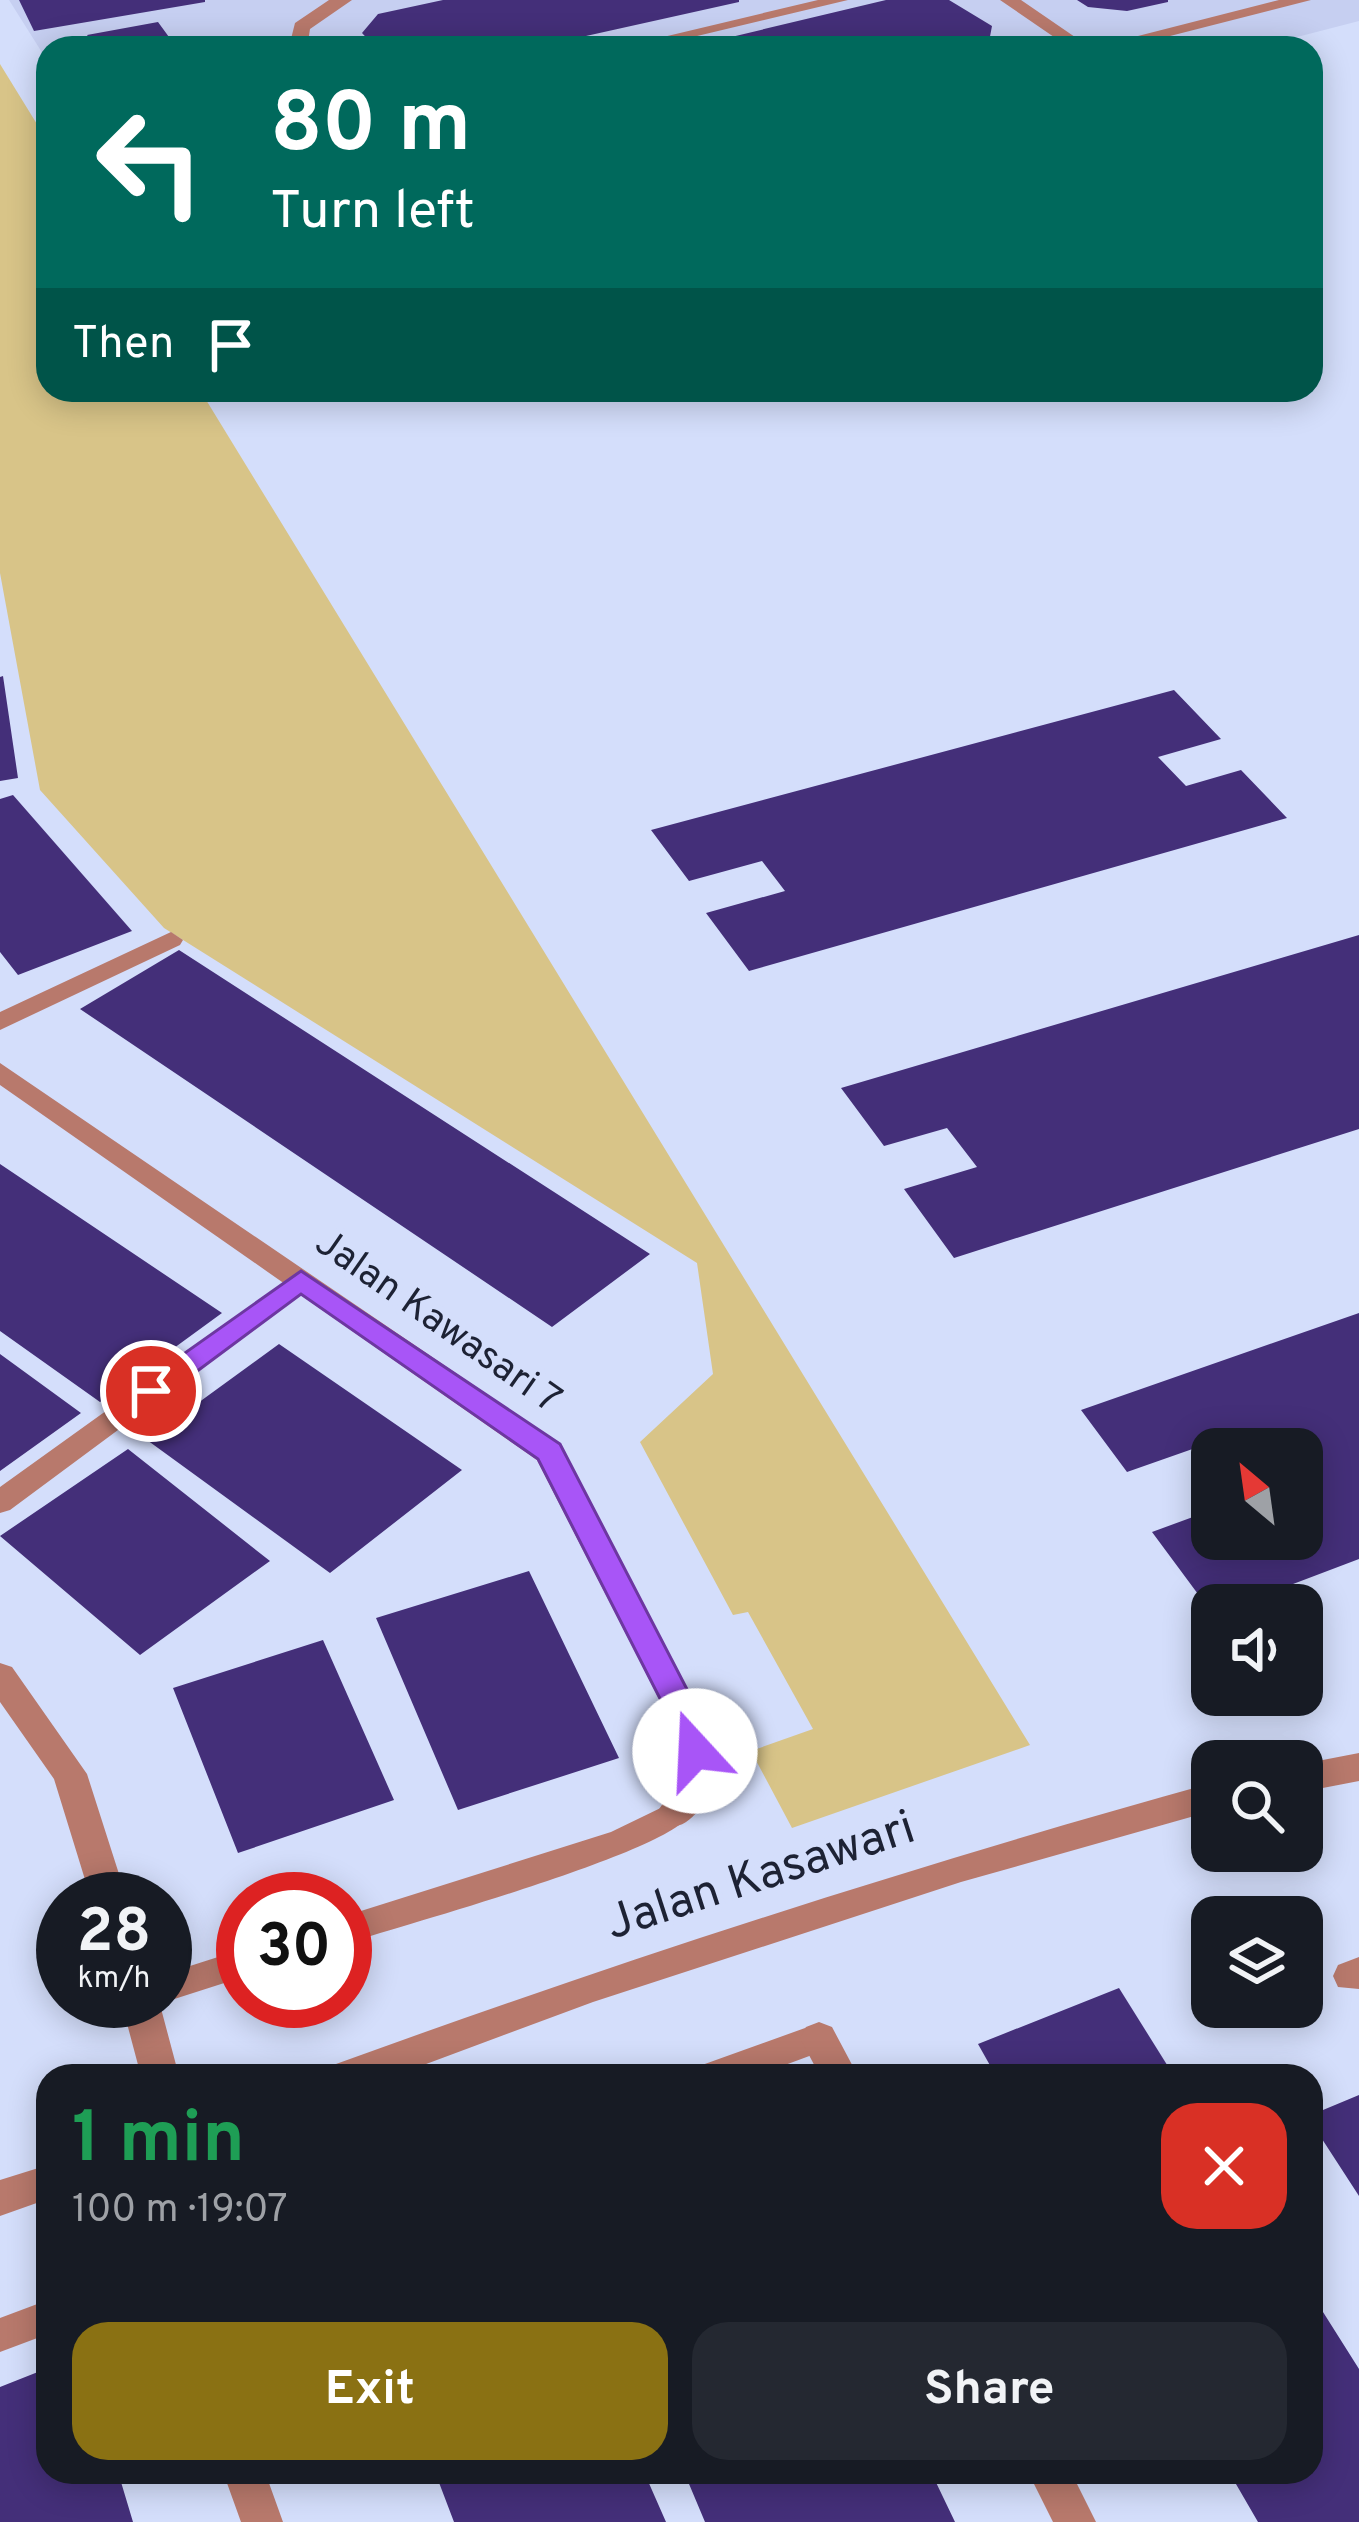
<!DOCTYPE html>
<html lang="en">
<head>
<meta charset="utf-8">
<style>
	:root { --surface:#171b24; --page:#242831; --text:#f1f3f6; --muted:#9ea1a6; --accent:#8a7113 }
	body { margin:0; font-family:Overpass,sans-serif; background:var(--page); color:var(--text); height:100vh; display:flex; flex-direction:column; font-size:45px; white-space:nowrap }
	* { box-sizing:border-box; margin:0 }
	p { font-size:39px; color:var(--muted) }
	.icon { flex:none; width:66px; height:66px; fill:none; stroke:currentColor; stroke-width:2; stroke-linecap:round; stroke-linejoin:round }
	.map { position:relative; flex:1; overflow:hidden }
	.details { position:absolute; left:36px; top:2064px; width:1287px; height:420px; display:flex; flex-direction:column; background:var(--surface); border-radius:36px; box-shadow:0 6px 30px #0003 }
	.details>* { flex:none }
	.guide { position:absolute; left:36px; top:36px; width:1287px; height:366px; border-radius:36px; box-shadow:0 6px 30px #0003; background:#00695c; color:#fff; overflow:hidden }
	.needle { width:78px; rotate:331deg }
	.fabs { position:absolute; left:1191px; top:1428px; display:grid; gap:24px }
	.fabs a { display:grid; place-items:center; width:132px; height:132px; border-radius:24px; background:var(--surface); box-shadow:0 6px 30px #0003; font-size:60px }
	.speed { position:absolute; left:36px; top:1872px; display:flex; gap:24px; font-size:60px; font-weight:700; text-align:center }
	.speed>* { display:grid; place-content:center; width:156px; height:156px; border-radius:50%; background:var(--surface); box-shadow:0 6px 30px #0003; line-height:1 }
	.speed small { font-size:30px; font-weight:400 }
	.speed .limit { border:18px solid #d22; background:#fff; color:#111 }
	.pin { position:absolute; display:grid; place-items:center; width:102px; height:102px; color:#fff; margin:-51px; border:6px solid #fff; border-radius:50%; box-shadow:0 3px 12px #0007 }
	.me { position:absolute; width:132px; margin:-66px; rotate:340deg; stroke-linejoin:round; filter:drop-shadow(0 0 9px #0008) }
	.turn { display:flex; align-items:center; gap:42px; height:252px; padding:0 36px; font-size:54px }
	.turn .icon { width:156px; height:156px; stroke-width:2.5 }
	.turn b { display:block; font-size:84px; line-height:102px }
	.then { display:flex; align-items:center; height:114px; padding:0 36px; background:#0003; gap:24px; font-size:45px }
	.round { display:grid; place-items:center; flex:none; width:126px; height:126px; border-radius:36px; background:var(--page) }
	.headline { display:flex; align-items:center; justify-content:space-between; height:204px; padding:0 36px }
	h1 { font-size:72px; font-weight:700; line-height:90px; color:#1e9e55 }
	.primary-button { display:flex; gap:24px; margin-top:auto; padding:24px 36px }
	.primary-button a { flex:1; height:138px; border-radius:36px; background:var(--accent); color:#fff; font-size:48px; font-weight:700; line-height:138px; text-align:center }
	.primary-button a+a { background:var(--page); color:var(--text) }
	.map>svg:first-child { display:block }
	.built { fill:#c6cff1 }
	.green { fill:#d8c488 }
	.building { fill:#442f79 }
	.lines { fill:none; stroke-linecap:round; stroke-linejoin:round }
	.service { fill:#b8796c; fill-rule:evenodd }
	.minor { fill:#b8796c; fill-rule:evenodd }
	.tertiary { fill:#b8796c; fill-rule:evenodd }
	.route { fill:#a855f7; stroke:#6d37a1; stroke-width:3 }
	.labels { text-anchor:middle; dominant-baseline:central; stroke-width:12; stroke-linejoin:round; paint-order:stroke }
	.street-label { font-size:39px; fill:#1d2234; stroke:#d4defb }
	.near-street-label { font-size:48px; fill:#1d2234; stroke:#d4defb }
</style>
</head>
<body>
<div class="map">
<svg width="1359" height="2522" viewBox="0 0 1359 2522">
	<rect width="100%" height="100%" fill="#d4defb"/>
	<path class="built" d="M 9,0 L 1359,0 L 1359,21 L 1255,48 L 48,48 L 48,62 Z"/>
	<path class="green" d="M 0,64 L 48,142 L 48,390 L 200,390 L 1030,1745 L 792,1828 L 751,1751 L 813,1729 L 748,1612 L 733,1615 L 640,1442 L 713,1374 L 697,1263 L 164,928 L 40,790 L 0,573 Z"/>
	<path class="building" d="M 19,0 L 205,0 L 205,2 L 34,31 Z
		M 443,0 L 739,0 L 739,2 L 532,48 L 376,48 L 362,33 L 378,14 Z
		M 886,0 L 949,0 L 992,26 L 988,47 L 685,48 Z
		M 1077,0 L 1168,0 L 1168,2 L 1127,11 L 1088,7 Z
		M 158,22 L 177,48 L 96,48 L 87,35 Z
		M 3,676 L 18,778 L 0,781 L 0,677 Z
		M 1174,690 L 1221,739 L 1158,757 L 1186,786 L 1241,770 L 1287,818 L 749,971 L 706,913 L 785,891 L 762,861 L 689,881 L 651,830 Z
		M 13,795 L 132,931 L 18,975 L 0,952 L 0,799 Z
		M 1359,935 L 1359,1129 L 954,1258 L 904,1189 L 977,1167 L 947,1128 L 884,1146 L 841,1088 Z
		M 179,950 L 650,1254 L 552,1327 L 80,1009 Z
		M 0,1164 L 222,1313 L 100,1402 L 0,1331 Z
		M 1359,1313 L 1359,1559 L 1238,1605 L 1212,1605 L 1212,1613 L 1152,1532 L 1212,1510 L 1212,1539 L 1302,1539 L 1302,1449 L 1229,1449 L 1221,1439 L 1127,1472 L 1081,1410 Z
		M 279,1344 L 462,1470 L 330,1573 L 147,1440 Z
		M 0,1354 L 81,1413 L 0,1471 Z
		M 128,1449 L 270,1561 L 140,1655 L 0,1536 Z
		M 529,1571 L 619,1758 L 458,1810 L 376,1618 Z
		M 323,1640 L 394,1800 L 238,1853 L 173,1688 Z
		M 1119,1988 L 1174,2076 L 996,2076 L 978,2044 Z
		M 1359,2095 L 1359,2196 L 1311,2122 L 1311,2115 Z
		M 1311,2293 L 1359,2369 L 1359,2522 L 1258,2522 L 1229,2472 L 1311,2472 Z
		M 48,2368 L 48,2472 L 118,2472 L 133,2522 L 0,2522 L 0,2387 Z
		M 435,2472 L 644,2472 L 666,2522 L 454,2522 Z
		M 684,2472 L 931,2472 L 955,2522 L 705,2522 Z"/>
	<g class="lines">
		<path class="service" d="M 818,0 L 848,0 L 647,48 L 617,48 Z
			M 171,932 L 183,940 L 180,945 L 0,1030 L 0,1012 Z
			M 301,1271 L 315,1280 L 311,1287 L 10,1510 L 0,1513 L 0,1487 Z
			M 673,1802 L 684,1806 L 689,1815 C 670,1852 400,1926 345,1944 L 345,1916 L 611,1832 Z
			M 243,1949 L 243,1977 L 165,2002 L 162,2001 L 165,2001 L 165,1974 Z
			M 819,2023 L 831,2028 L 836,2038 L 831,2048 L 755,2076 L 697,2076 L 702,2065 Z
			M 48,2300 L 48,2334 L 0,2352 L 0,2318 Z"/>
		<path class="minor" d="M 329,0 L 352,0 L 310,29 L 308,42 L 313,48 L 294,48 L 290,43 L 295,23 Z
			M 1000,0 L 1021,0 L 1091,48 L 1279,0 L 1311,0 L 1123,48 L 1070,48 Z
			M 0,1063 L 560,1444 L 706,1724 L 717,1779 C 706,1802 688,1835 661,1825 L 655,1815 L 682,1776 L 672,1724 L 537,1460 L 0,1085 Z
			M 0,1663 L 12,1667 L 87,1774 L 127,1899 L 91,1899 L 54,1779 L 0,1702 Z
			M 1359,1957 L 1359,1989 L 1338,1987 L 1333,1976 L 1338,1965 Z
			M 121,2001 L 159,2001 L 179,2076 L 141,2076 Z
			M 819,2022 L 832,2027 L 858,2076 L 820,2076 L 800,2038 L 806,2027 Z
			M 223,2472 L 265,2472 L 283,2522 L 241,2522 Z
			M 1028,2472 L 1071,2472 L 1096,2522 L 1053,2522 Z"/>
		<path class="tertiary" d="M 1359,1753 L 1359,1781 L 1302,1792 L 1302,1764 Z
			M 1212,1783 L 1212,1811 L 961,1882 L 593,2002 L 394,2076 L 330,2076 L 336,2064 C 625,1959 916,1865 1212,1783 Z
			M 48,2165 L 48,2199 L 0,2216 L 0,2180 Z"/>
	</g>
	<path class="route" d="M 301,1271 L 560,1444 L 705,1724 L 711,1751 L 706,1760 L 695,1764 L 684,1760 L 673,1724 L 538,1459 L 301,1294 L 161,1398 L 141,1398 L 136,1391 L 141,1384 Z"/>
	<g class="labels">
		<g class="street-label">
			<text transform="translate(437 1323) rotate(35)">Jalan Kawasari 7</text>
		</g>
		<g class="near-street-label">
			<text transform="translate(761 1878) rotate(-18)">Jalan Kasawari</text>
		</g>
	</g>
</svg>
<div class="fabs">
<a><svg class="needle" viewBox="-14 -14 28 28"><path d="M0-13l5 13h-10z" fill="#e53935"/><path d="M0 13l5-13h-10z" fill="#9ea1a6"/></svg></a>
<a><svg class="icon" aria-label="sound" viewBox="0 0 24 24"><path d="M4 9h4l5-4v14l-5-4H4zM17 9q2 3 0 6"/></svg></a>
<a><svg class="icon" aria-label="search" viewBox="0 0 24 24"><circle cx="10" cy="10" r="6"/><path d="M15 15l6 6"/></svg></a>
<a><svg class="icon" aria-label="layers" viewBox="0 0 24 24"><path d="M12 4l9 5-9 5-9-5zM3 14l9 5 9-5"/></svg></a>
</div>
<div class="speed"><div>28<small>km/h</small></div><div class="limit">30</div></div>
<div class="pin" style="left:151px;top:1391px;background:#d93025"><svg class="icon" aria-label="arrive" viewBox="0 0 24 24"><path d="M6 21V4h12l-3 4 3 4H6"/></svg></div>
<svg class="me" style="left:695px;top:1751px" viewBox="-20 -20 40 40"><circle r="19" fill="#fff"/><path d="M0-13L10 11 0 6-10 11z" fill="#a855f7"/></svg>
<div class="guide">
<div class="turn"><svg class="icon" aria-label="left" viewBox="0 0 24 24"><path d="M17 20v-9H6M10 6l-5 5 5 5"/></svg><div><b>80 m</b>Turn left</div></div>
<div class="then">Then<svg class="icon" aria-label="arrive" viewBox="0 0 24 24"><path d="M6 21V4h12l-3 4 3 4H6"/></svg></div>
</div>
<section class="details">
<div class="headline"><div><h1>1 min</h1><p>100 m · 19:07</p></div><a class="round" style="background:#d93025;color:#fff"><svg class="icon" aria-label="close" viewBox="0 0 24 24"><path d="M6 6l12 12M18 6L6 18"/></svg></a></div>
<div class="primary-button"><a>Exit</a><a>Share</a></div>
</section>
</div>
</body>
</html>
